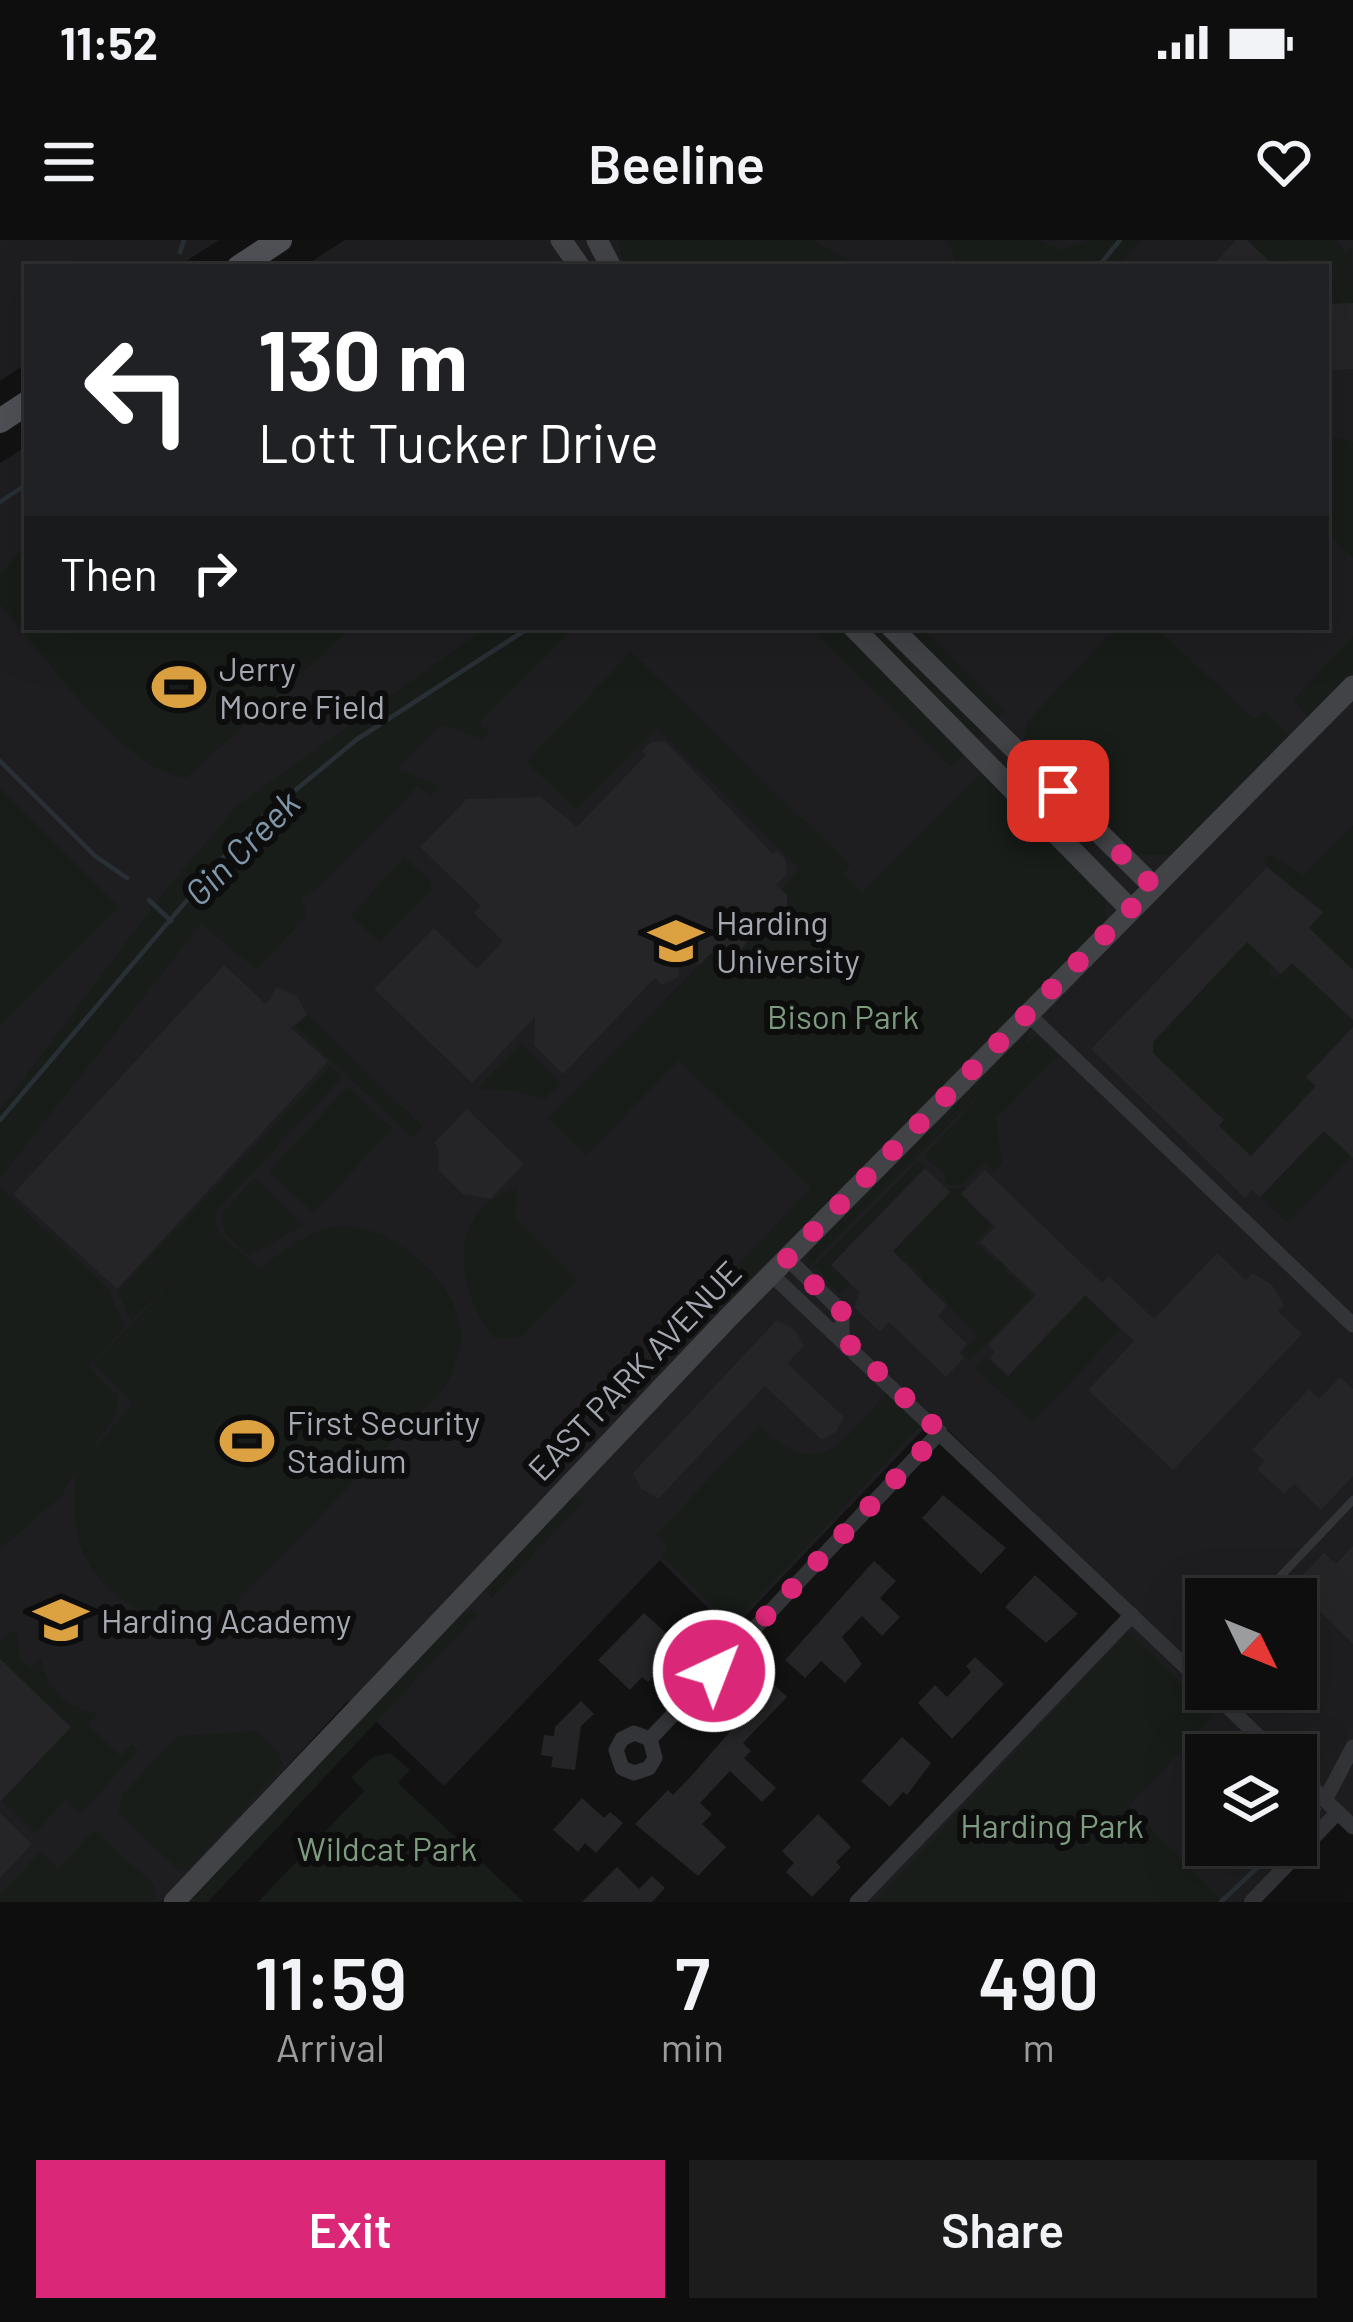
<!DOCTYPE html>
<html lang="en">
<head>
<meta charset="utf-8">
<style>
	:root { --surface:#0e0e0e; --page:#1c1c1c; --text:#f1f3f6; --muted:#9b9c9e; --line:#2e2e2e; --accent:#db2777 }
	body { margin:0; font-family:Barlow,sans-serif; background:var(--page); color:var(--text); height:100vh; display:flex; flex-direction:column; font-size:45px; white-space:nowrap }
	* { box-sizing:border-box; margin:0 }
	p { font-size:39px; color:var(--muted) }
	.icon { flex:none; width:66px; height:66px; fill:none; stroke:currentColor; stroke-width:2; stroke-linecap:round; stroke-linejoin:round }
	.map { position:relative; height:1662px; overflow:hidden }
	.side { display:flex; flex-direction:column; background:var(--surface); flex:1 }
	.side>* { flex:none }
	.banner { position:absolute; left:24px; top:24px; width:1305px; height:366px; border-radius:0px; box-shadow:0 12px 48px #0002,0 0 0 3px var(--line); background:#202124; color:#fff; overflow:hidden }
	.needle { width:78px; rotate:133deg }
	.fabs { position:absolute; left:1185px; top:1338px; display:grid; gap:24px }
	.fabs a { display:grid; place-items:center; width:132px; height:132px; border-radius:0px; background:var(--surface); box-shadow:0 12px 48px #0002,0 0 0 3px var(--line); font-size:60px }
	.pin { position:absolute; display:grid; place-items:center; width:102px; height:102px; color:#fff; margin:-51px; border-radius:24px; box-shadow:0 6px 18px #0006 }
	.me { position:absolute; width:132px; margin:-66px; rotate:43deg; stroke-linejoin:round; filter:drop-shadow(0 0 9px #0008) }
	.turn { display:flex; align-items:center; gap:42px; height:252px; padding:0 36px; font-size:54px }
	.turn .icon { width:156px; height:156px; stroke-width:2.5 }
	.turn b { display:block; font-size:84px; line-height:102px }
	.then { display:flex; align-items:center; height:114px; padding:0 36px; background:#0003; gap:24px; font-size:45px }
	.eta { display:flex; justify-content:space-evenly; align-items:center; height:204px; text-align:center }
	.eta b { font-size:72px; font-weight:600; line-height:84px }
	.action { display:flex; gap:24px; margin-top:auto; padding:24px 36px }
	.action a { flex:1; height:138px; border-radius:0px; background:var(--accent); color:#fff; font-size:48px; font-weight:600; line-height:138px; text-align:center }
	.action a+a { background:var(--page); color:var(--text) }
	.status { display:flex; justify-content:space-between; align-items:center; height:84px; padding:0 60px; background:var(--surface); direction:ltr }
	.status svg { height:33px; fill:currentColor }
	header { display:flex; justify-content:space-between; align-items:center; height:156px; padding:0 36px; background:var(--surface); font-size:54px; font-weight:600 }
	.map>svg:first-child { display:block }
	.built { fill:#1e1e20; fill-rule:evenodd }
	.green { fill:#181d19 }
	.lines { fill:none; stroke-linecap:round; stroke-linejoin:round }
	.stream { stroke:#293035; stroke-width:4.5 }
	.building { fill:#252527 }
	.lane { stroke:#333437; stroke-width:8 }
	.street { stroke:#333437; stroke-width:15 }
	.secondary { stroke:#414347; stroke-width:21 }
	.primary { stroke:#4f5156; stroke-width:24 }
	.route { stroke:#db2777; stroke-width:21; stroke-dasharray:0 37.8 }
	.labels { text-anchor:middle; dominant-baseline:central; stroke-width:12; stroke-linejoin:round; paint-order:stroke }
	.poi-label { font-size:33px; fill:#a5a9b2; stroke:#0d0d0e; text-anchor:start }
	.park-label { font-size:33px; fill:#7d9b7e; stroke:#0d0d0e }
	.street-label { font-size:33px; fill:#a5a9b2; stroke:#0d0d0e }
	.water-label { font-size:36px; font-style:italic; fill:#7f97aa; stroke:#0d0d0e }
</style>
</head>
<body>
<div class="status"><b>11:52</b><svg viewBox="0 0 49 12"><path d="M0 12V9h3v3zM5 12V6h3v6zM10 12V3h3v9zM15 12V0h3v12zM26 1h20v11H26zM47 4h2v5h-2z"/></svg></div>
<header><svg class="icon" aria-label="menu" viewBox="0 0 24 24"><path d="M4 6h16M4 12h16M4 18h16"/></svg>Beeline<svg class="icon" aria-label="heart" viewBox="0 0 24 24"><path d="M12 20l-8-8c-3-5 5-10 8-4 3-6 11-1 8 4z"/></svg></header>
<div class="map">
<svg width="1353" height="1662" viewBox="0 0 1353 1662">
	<rect width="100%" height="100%" fill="#121213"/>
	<path class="built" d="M 0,0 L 219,0 L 177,27 L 27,27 L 27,123 L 0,141 Z
		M 345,0 L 1353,0 L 1353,1578 L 1337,1564 L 1241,1662 L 868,1662 L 1139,1375 L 935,1177 L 731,1391 L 660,1320 L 444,1546 L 362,1468 L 348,1461 L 161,1662 L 0,1662 L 0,223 L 27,206 L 27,387 L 1326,387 L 1326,27 L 303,27 ZM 1206,1359 L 1296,1359 L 1296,1449 L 1206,1449 ZM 1206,1515 L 1296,1515 L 1296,1605 L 1206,1605 Z"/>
	<path class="green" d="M 618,0 L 811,0 L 863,27 L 624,27 Z
		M 944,0 L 1038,0 L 1062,10 L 1087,0 L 1140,0 L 1119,27 L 956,27 L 952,8 Z
		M 1247,0 L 1337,0 L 1345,14 L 1352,7 L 1353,63 L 1326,64 L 1326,27 L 1275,27 Z
		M 1326,195 L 1353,202 L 1353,317 L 1326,292 Z
		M 27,304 L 27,387 L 352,387 L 186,538 C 123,531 43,412 0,364 L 0,334 Z
		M 487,387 L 574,387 L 480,482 L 489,493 L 483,499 L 441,484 L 396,529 L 439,546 L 430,556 L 418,546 L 316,649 L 301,657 L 307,676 L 256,729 L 201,684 L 0,938 L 0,870 L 164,652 L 238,565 Z
		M 810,387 L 921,387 L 1005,470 L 951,527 Z
		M 1117,387 L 1155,387 L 1254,479 L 1264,470 L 1290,496 L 1172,615 L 1137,615 L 1030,513 L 1024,497 L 1028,481 Z
		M 1353,396 L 1353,431 L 1308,477 L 1293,460 Z
		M 631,412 L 850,625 L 843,634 L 862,653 L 983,531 L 1106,656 L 1106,682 L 730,1059 L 712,1051 L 811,948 L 679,820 L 586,915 L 548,878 L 711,713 L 744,697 L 799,628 L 656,488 L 576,569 L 526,522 Z
		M 0,548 L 119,667 L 0,786 Z
		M 1353,585 L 1353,730 L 1309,688 L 1323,672 L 1303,653 L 1299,657 L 1263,621 L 1270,614 L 1304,636 Z
		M 404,617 L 430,641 L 432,650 L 379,702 L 351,675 Z
		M 1247,702 L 1273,727 L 1268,733 L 1275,739 L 1292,723 L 1353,780 L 1353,787 L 1307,837 L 1316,846 L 1251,916 L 1216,889 L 1224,880 L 1147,808 Z
		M 308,775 L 423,887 L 413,898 L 295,786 Z
		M 1030,790 L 1025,807 L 807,1029 L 807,1013 Z
		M 1036,795 L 1058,816 L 996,879 L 1002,922 L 994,931 L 985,923 L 963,945 L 946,945 L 943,930 L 923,917 Z
		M 521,804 L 561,843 L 544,860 L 516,851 L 478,849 Z
		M 330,826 L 342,837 L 215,973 L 218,992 L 131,1081 L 118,1051 Z
		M 348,847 L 392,888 L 314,973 L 269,931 Z
		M 1332,882 L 1351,916 L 1288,983 L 1260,957 Z
		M 917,922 L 925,928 L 831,1024 L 850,1044 L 840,1054 L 815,1026 Z
		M 254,938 L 304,985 L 248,1016 L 225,994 L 221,975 Z
		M 517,946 L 515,978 L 577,1040 L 521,1098 L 493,1098 C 455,1045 445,974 517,946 Z
		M 0,948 L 106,1046 L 125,1087 L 89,1126 L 118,1156 L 116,1175 L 76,1230 L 133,1163 L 94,1123 L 219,993 L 259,1029 C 280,1014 306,992 332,987 C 387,979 456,1038 461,1092 C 463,1110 452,1130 446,1146 L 229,1370 C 218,1374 204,1382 193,1382 C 142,1383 90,1347 78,1297 C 73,1275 76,1253 75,1231 L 62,1255 L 0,1310 Z
		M 965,948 L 970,952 L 965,958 L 991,985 L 975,1003 L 995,1022 L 1010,1008 L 1018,1016 L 1005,1030 L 1032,1056 L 970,1120 L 963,1113 L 978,1097 L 933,1047 L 923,1057 L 913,1048 L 923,1037 L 907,1021 L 894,1033 L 883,1022 L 945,957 L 937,949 Z
		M 1086,1056 L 1120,1090 L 1032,1182 L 975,1128 L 985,1117 L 1008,1137 Z
		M 889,1151 L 923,1183 L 732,1386 L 661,1315 L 668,1307 L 656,1295 L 759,1186 C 823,1246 842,1200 889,1151 Z
		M 578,1257 L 583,1262 L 492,1358 L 487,1352 L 490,1340 L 570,1258 Z
		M 471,1370 L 477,1374 L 208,1662 L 188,1662 L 462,1372 Z
		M 11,1391 L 18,1393 L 19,1416 L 31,1428 L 41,1418 C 48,1451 65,1468 98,1473 L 88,1485 L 120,1516 L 132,1504 L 138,1511 L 81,1573 L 66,1560 L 35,1593 L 1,1561 L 71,1487 L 0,1419 L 0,1403 Z
		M 1128,1392 L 1214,1475 L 1129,1566 L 1223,1662 L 874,1662 Z
		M 256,1491 L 279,1513 L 283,1526 L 187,1631 L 180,1631 L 118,1572 L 123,1554 L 178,1496 Z
		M 390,1513 L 410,1530 L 398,1543 L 524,1662 L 258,1662 L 364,1551 L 351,1537 L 373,1517 Z
		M 94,1590 L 154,1645 L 157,1662 L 0,1662 L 0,1655 L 40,1612 L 58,1629 Z"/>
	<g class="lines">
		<path class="stream" d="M 180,12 L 184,0
			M 1098,27 L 1120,0
			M 0,262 L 27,244
			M 0,521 L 95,616 L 127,638
			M 149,660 L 171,681
			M 0,880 L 245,592 L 356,500 L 530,387
			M 1296,1591 L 1319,1569
			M 1221,1662 L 1281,1605"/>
	</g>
	<path class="building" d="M 1236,0 L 1247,0 L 1275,27 L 1211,27 Z
		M 1353,63 L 1353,129 L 1326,131 L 1326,64 Z
		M 665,501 L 773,614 L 777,611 L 786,620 L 787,634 L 776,645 L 787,655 L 787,669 L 755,685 L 736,721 L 719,721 L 711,713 L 701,724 L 678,723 L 679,737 L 662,745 L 655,738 L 563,834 L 534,805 L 535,777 L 472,843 L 374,749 L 434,688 L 477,729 L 503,701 L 474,673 L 481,666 L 420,607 L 467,559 L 541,557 L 577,587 L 646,515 L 642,511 L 651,502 Z
		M 1267,627 L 1323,672 L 1309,688 L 1353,730 L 1353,780 L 1292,723 L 1281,734 L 1247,702 L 1153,802 L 1153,813 L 1224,880 L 1219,886 L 1251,916 L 1316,846 L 1306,837 L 1353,787 L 1353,918 L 1324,891 L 1260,957 L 1252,950 L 1245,958 L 1091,809 Z
		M 224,725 L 266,764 L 277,747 L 297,756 L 307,775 L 291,788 L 328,821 L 117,1049 L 13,954 Z
		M 467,869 L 524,924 L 490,959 L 463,954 L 438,930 L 439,909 L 434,903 Z
		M 925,928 L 950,952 L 893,1011 L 947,1066 L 938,1076 L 967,1104 L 959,1113 L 964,1118 L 946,1137 L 889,1082 L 880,1092 L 854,1067 L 860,1053 L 831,1025 Z
		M 985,930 L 1102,1043 L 1109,1036 L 1154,1079 L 1217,1013 L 1246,1040 L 1253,1033 L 1272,1045 L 1284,1065 L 1278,1071 L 1302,1094 L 1173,1230 L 1088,1150 L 1134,1101 L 1085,1055 L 1008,1136 L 990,1118 L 995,1112 L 988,1105 L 1036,1055 L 980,1002 L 995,987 L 961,954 Z
		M 777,1080 L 795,1090 L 804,1106 L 787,1123 L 844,1177 L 836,1192 L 822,1200 L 765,1146 L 659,1258 L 641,1249 L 633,1233 Z
		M 1340,1137 L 1353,1149 L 1353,1236 L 1321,1270 L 1294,1244 L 1284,1254 L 1257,1229 L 1264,1221 L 1252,1210 L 1309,1149 L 1319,1159 Z
		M 943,1255 L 1006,1308 L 981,1334 L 922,1278 Z
		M 1353,1306 L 1353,1404 L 1293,1345 L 1324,1313 L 1336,1324 Z
		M 874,1321 L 896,1341 L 880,1358 L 900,1377 L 882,1396 L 862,1376 L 842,1397 L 862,1424 L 845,1443 L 821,1421 L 805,1438 L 785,1420 Z
		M 1035,1335 L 1078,1374 L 1046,1403 L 1005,1367 Z
		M 644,1373 L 675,1401 L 667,1410 L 673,1416 L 648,1442 L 642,1437 L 630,1450 L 598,1420 Z
		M 975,1417 L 1004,1444 L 952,1499 L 918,1463 L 935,1445 L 947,1457 L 971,1432 L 966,1426 Z
		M 0,1419 L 71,1487 L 0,1562 Z
		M 768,1439 L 787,1457 L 743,1503 L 751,1511 L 744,1518 L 776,1548 L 762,1562 L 730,1531 L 700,1563 L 712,1574 L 702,1584 L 726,1607 L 698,1636 L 635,1584 L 668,1550 L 673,1555 L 693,1534 L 741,1479 L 735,1473 Z
		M 581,1461 L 594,1474 L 581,1486 L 575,1530 L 551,1527 L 553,1517 L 541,1515 L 544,1495 L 554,1496 L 555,1487 Z
		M 902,1497 L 931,1523 L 907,1555 L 903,1552 L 890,1567 L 861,1541 Z
		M 582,1558 L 604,1578 L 610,1572 L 623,1583 L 596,1613 L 585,1603 L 578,1612 L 553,1590 Z
		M 0,1573 L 32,1604 L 0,1638 Z
		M 818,1574 L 851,1607 L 836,1622 L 841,1627 L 812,1657 L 786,1632 L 794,1623 L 782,1611 Z
		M 617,1627 L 639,1649 L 652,1636 L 665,1648 L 652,1662 L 582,1662 Z"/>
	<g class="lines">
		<path class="lane" d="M 1259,1359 L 1353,1260
			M 1190,1430 L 1206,1414"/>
		<path class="street" d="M 1029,775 L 1353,1085
			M 787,1018 L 842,1072 L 842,1097
			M 771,1034 L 1206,1446
			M 1209,1449 L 1278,1515
			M 650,1499 L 634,1493 L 622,1499 L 616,1510 L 622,1528 L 634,1533 L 649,1528 L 655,1518 L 650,1499 L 940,1192
			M 1296,1532 L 1353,1587
			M 1325,1560 L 1353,1507
			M 857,1662 L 1132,1375
			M 1251,1662 L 1338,1572"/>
		<path class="secondary" d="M 561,0 L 580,27
			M 597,0 L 611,27
			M 853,387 L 1130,669
			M 891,387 L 1153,646
			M 174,1662 L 729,1077 L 1353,446"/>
		<path class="primary" d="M 239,27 L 280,0
			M 0,181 L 27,163"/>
	</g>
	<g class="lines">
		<path class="route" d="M 714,1431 L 940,1192 L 842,1097 L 842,1072 L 787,1018 L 1153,646 L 1058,551"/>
	</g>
	<defs>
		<symbol id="stadium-bare" viewBox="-9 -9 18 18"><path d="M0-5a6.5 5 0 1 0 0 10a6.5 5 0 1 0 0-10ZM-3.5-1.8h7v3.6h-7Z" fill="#dca140" stroke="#0d0d0e" stroke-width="2.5" paint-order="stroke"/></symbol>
		<symbol id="university-bare" viewBox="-9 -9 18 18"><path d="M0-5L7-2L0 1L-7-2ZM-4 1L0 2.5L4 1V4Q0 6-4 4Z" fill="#dca140" stroke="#0d0d0e" stroke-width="2.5" paint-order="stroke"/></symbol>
		<symbol id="school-bare" viewBox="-9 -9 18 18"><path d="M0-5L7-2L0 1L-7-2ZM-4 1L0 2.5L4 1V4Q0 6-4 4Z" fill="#dca140" stroke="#0d0d0e" stroke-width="2.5" paint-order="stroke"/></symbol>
	</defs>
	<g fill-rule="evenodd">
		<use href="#stadium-bare" x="141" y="409" width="76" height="76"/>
		<use href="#university-bare" x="638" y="663" width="76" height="76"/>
		<use href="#stadium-bare" x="209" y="1163" width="76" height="76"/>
		<use href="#school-bare" x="23" y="1342" width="76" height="76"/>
	</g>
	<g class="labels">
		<g class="poi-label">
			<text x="219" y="428">Jerry<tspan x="219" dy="38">Moore Field</tspan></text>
			<text x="716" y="682">Harding<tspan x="716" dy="38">University</tspan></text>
			<text x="287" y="1182">First Security<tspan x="287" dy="38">Stadium</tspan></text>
			<text x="101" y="1380">Harding Academy</text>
		</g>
		<g class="park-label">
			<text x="843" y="776">Bison Park</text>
			<text x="1052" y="1585">Harding Park</text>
			<text x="387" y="1608">Wildcat Park</text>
		</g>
		<g class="street-label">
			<text transform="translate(634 1130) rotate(-46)">EAST PARK AVENUE</text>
		</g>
		<g class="water-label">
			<text transform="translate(241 607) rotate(-45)">Gin Creek</text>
		</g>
	</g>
</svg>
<div class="fabs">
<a><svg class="needle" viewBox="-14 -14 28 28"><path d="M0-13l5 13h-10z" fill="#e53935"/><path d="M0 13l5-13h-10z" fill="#9b9c9e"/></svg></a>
<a><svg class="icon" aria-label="layers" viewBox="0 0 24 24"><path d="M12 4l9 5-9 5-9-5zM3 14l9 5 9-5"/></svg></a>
</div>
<div class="pin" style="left:1058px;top:551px;background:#d93025"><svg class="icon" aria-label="arrive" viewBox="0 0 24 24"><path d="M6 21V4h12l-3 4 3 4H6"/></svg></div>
<svg class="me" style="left:714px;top:1431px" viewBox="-20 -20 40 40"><circle r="17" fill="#db2777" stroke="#fff" stroke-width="3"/><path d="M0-11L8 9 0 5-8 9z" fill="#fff"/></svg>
<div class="banner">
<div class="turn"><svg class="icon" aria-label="left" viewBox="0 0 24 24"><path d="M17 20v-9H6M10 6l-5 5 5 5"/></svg><div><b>130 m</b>Lott Tucker Drive</div></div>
<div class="then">Then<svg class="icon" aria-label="right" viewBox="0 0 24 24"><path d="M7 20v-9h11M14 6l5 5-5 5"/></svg></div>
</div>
</div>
<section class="side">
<div class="eta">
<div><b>11:59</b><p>Arrival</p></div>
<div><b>7</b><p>min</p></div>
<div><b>490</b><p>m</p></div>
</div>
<div class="action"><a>Exit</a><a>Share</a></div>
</section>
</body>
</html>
